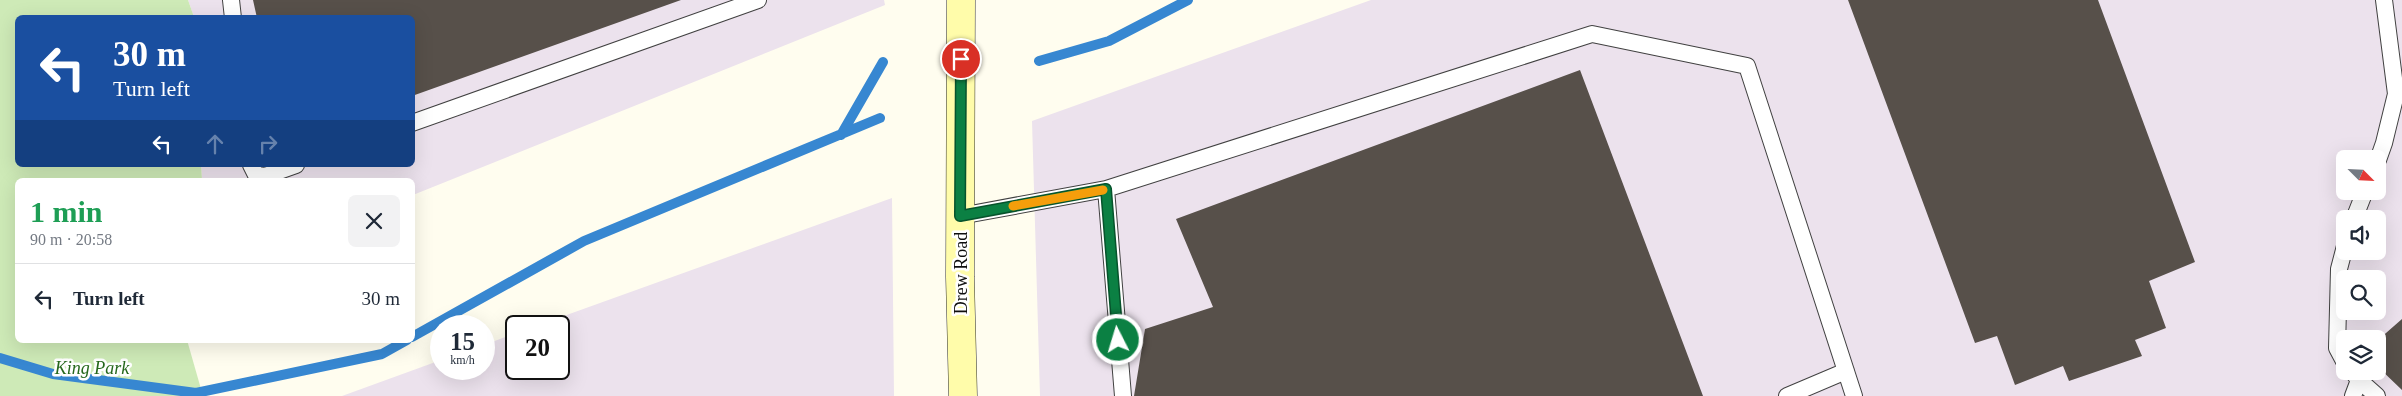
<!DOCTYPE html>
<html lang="en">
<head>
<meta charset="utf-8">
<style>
	:root { --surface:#fff; --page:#f2f2f3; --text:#1f2937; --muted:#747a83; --line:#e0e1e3 }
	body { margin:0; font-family:Georgia,serif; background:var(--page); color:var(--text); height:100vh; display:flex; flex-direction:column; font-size:19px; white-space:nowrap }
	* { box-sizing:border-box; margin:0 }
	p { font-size:16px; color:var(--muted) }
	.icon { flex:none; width:28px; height:28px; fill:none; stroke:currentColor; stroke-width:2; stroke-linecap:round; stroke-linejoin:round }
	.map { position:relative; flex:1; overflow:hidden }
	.panel { position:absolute; left:15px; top:178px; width:400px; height:165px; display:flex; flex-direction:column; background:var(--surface); border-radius:8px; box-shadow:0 5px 20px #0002 }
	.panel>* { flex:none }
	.hud { position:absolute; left:15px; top:15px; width:400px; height:152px; border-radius:8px; box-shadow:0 5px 20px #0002; background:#1a4fa0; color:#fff; overflow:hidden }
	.needle { width:32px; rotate:114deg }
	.tools { position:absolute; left:2336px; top:150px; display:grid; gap:10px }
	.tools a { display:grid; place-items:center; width:50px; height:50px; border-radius:8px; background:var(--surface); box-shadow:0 5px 20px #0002; font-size:25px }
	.speed { position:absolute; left:430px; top:315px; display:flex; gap:10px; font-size:25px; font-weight:700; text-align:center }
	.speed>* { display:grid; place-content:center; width:65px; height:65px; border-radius:50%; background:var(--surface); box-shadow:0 5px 20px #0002; line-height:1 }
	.speed small { font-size:12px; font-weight:400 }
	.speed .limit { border:2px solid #111; border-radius:8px; background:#fff; color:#111 }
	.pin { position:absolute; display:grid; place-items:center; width:42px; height:42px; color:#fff; margin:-21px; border:2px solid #fff; border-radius:50%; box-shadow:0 1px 5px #0007 }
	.me { position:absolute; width:55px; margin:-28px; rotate:355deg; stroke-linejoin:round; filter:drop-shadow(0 0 4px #0008) }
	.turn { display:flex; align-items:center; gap:18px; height:105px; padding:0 15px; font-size:22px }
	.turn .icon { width:65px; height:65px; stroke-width:2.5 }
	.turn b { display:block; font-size:35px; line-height:42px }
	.lanes { display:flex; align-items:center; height:48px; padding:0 15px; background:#0003; justify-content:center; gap:25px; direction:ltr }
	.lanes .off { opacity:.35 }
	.round { display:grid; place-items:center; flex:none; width:52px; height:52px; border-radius:8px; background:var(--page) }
	.summary { display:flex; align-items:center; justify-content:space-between; height:85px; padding:0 15px }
	h1 { font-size:30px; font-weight:700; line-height:38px; color:#1e9e55 }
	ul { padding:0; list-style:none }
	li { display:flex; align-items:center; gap:15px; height:70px; padding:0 15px; border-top:1px solid var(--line) }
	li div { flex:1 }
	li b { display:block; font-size:19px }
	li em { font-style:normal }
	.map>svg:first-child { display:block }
	.industrial { fill:#ece2ed; fill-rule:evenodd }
	.green { fill:#ceeab7 }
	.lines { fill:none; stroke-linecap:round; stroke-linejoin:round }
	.stream { stroke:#3787d1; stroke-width:10 }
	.building { fill:#57504a }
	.lane-casing { stroke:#414141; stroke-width:18 }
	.secondary-casing { stroke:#303030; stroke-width:29 }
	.lane { stroke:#fff; stroke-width:16 }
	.secondary { stroke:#fffcaa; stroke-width:28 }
	.route-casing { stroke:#07532c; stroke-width:12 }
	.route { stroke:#0b8043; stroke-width:9 }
	.slow { stroke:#f59e0b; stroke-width:9 }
	.labels { text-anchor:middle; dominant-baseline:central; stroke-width:5; stroke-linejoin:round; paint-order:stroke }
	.street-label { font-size:18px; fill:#0e0e0e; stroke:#fff }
	.park-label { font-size:18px; font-style:italic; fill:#26681c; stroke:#fff }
</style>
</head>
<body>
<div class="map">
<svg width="2402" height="396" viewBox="0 0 2402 396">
	<rect width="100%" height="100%" fill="#fffdef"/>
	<path class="industrial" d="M 188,0 L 884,0 L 885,5 L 413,195 L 412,180 L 202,180 L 201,165 L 412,165 L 412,18 L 194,17 Z
		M 1371,0 L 2402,0 L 2402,396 L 1040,396 L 1032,121 ZM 2345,159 L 2378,159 L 2378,191 L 2345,191 ZM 2345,219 L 2378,219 L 2378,251 L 2345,251 ZM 2345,279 L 2378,279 L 2378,311 L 2345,311 ZM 2345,339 L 2378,339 L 2378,371 L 2345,371 Z
		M 892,198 L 894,396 L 342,396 L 441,360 L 441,369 L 484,369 L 484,345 L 516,333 L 516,369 L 559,369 L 559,326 L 536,326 Z"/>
	<path class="green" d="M 0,0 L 188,0 L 194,17 L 18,18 L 18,165 L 201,165 L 202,180 L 18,180 L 18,340 L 187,340 L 203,396 L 0,396 Z"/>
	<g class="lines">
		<path class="stream" d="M 1039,61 L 1109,41 L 1188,0
			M 841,135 L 883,62
			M 412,337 L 584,241 L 880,118
			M 0,358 L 53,374 L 196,393 L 382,354 L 407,340"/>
	</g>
	<path class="building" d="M 253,0 L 681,0 L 412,96 L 412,18 L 257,18 Z
		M 1848,0 L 2098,0 L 2195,262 L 2149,281 L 2166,328 L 2135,340 L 2142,356 L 2069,381 L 2063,366 L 2015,385 L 1997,336 L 1975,343 Z
		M 1580,70 L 1703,396 L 1134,396 L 1145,329 L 1213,307 L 1176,219 Z
		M 2402,319 L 2402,390 L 2378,367 L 2378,340 Z"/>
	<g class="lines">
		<defs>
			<path id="lane" d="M 231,0 L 233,18
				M 2384,0 L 2396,94 L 2402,94
				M 412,123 L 758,0
				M 2378,160 L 2384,143 L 2396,94
				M 251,165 L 256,175 L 265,176 L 296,165
				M 1106,189 L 1123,396
				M 960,216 L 1106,189 L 1592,34 L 1747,66 L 1854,396
				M 2354,219 L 2365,191
				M 2345,246 L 2339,269 L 2337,348 L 2345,363
				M 2352,371 L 2359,380 L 2353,396
				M 2359,380 L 2377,396
				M 1787,396 L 1846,371"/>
			<path id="secondary" d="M 961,0 L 960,277 L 963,396"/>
		</defs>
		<use href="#lane" class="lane-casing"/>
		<use href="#secondary" class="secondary-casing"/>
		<use href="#lane" class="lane"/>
		<use href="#secondary" class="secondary"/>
	</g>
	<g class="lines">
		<defs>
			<path id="route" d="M 961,59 L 960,216 L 1106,189 L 1118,340"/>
		</defs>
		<use href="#route" class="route-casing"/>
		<use href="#route" class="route"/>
		<path class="slow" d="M 1013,206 L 1103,190"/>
	</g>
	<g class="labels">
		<g class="street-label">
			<text transform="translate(961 273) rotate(-90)">Drew Road</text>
		</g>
		<g class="park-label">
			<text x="92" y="368">King Park</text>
		</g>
	</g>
</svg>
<div class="tools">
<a><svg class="needle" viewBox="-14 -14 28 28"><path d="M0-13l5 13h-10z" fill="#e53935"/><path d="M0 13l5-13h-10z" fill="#747a83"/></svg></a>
<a><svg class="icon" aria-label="sound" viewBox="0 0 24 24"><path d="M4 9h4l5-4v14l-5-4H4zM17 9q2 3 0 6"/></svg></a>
<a><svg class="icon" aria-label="search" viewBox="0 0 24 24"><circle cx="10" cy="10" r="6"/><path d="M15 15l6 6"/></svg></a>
<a><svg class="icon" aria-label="layers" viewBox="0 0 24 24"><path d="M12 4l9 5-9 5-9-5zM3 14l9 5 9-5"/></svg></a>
</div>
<div class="speed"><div>15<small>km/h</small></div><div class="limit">20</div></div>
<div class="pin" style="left:961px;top:59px;background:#d93025"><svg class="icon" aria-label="arrive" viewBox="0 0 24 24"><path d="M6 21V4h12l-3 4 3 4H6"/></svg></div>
<svg class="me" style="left:1118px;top:340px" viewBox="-20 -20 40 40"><circle r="17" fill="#0b8043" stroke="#fff" stroke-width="3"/><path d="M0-11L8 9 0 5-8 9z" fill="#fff"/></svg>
<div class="hud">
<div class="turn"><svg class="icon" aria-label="left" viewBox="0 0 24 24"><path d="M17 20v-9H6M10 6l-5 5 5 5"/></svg><div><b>30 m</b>Turn left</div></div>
<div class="lanes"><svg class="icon" aria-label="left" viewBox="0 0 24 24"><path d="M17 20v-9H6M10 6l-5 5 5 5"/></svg><svg class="icon off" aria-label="ahead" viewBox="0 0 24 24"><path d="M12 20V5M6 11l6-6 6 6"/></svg><svg class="icon off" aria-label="right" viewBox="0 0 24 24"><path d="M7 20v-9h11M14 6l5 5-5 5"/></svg></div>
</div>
<section class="panel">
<div class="summary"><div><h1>1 min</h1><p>90 m · 20:58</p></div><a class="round"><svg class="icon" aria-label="close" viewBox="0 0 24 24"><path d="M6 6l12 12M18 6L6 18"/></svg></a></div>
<ul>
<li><svg class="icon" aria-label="left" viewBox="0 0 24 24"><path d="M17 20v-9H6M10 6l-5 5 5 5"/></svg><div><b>Turn left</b></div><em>30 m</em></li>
</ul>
</section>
</div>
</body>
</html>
